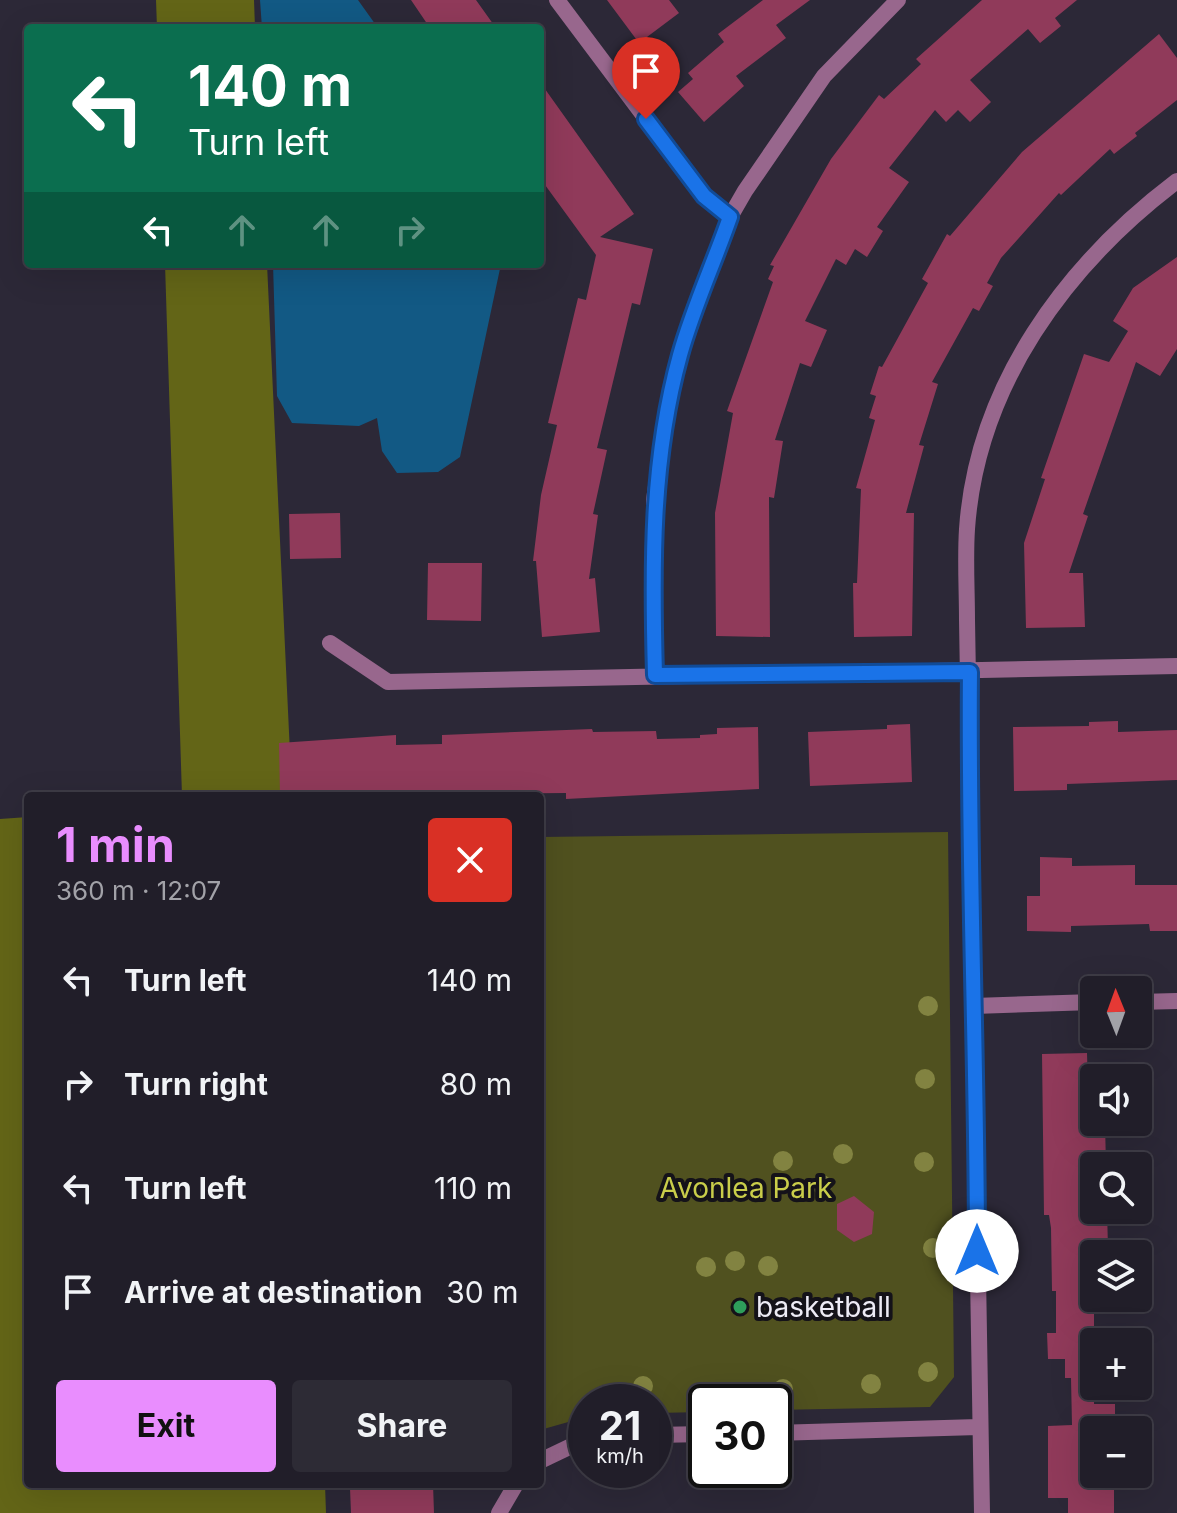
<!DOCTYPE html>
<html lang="en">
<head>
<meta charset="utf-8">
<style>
	:root { --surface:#211e29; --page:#2d2b35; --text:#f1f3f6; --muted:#a2a2a8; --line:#3e3c46; --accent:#e98dfe }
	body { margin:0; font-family:Inter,sans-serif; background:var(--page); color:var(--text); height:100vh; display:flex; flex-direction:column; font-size:30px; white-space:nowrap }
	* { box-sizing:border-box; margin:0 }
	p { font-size:26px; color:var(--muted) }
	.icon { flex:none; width:44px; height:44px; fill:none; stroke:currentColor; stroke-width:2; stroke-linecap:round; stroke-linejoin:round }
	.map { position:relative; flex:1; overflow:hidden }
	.sheet { position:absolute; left:24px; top:792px; width:520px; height:696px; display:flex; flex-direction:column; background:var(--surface); border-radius:8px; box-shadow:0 8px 32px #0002,0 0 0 2px var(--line) }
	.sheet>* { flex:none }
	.guide { position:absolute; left:24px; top:24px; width:520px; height:244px; border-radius:8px; box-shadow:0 8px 32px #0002,0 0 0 2px var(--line); background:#0b6e4f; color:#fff; overflow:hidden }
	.needle { width:52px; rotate:359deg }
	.tools { position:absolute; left:1080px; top:976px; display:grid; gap:16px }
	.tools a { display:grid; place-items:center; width:72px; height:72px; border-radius:8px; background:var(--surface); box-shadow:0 8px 32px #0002,0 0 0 2px var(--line); font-size:40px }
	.speed { position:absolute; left:568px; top:1384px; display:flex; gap:16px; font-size:40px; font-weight:700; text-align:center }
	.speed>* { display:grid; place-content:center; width:104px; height:104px; border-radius:50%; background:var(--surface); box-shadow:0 8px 32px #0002,0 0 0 2px var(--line); line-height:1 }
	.speed small { font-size:20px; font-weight:400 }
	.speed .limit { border:4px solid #111; border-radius:12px; background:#fff; color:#111 }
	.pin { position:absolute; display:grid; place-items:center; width:68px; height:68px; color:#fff; margin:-82px -34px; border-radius:50% 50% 50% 0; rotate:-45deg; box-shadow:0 0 8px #0007 }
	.pin .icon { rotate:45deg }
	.me { position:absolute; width:88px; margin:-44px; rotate:0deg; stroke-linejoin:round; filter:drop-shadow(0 0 6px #0008) }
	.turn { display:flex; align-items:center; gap:28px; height:168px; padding:0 32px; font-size:36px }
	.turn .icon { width:104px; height:104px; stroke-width:2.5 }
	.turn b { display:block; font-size:56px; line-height:68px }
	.lanes { display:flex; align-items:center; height:76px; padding:0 32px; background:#0003; justify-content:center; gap:40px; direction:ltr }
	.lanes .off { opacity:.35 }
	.round { display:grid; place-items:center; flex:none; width:84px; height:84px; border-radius:8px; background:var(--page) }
	.headline { display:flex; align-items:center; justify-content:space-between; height:136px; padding:0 32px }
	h1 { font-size:48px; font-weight:700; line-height:60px; color:var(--accent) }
	.button { display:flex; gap:16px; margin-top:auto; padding:16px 32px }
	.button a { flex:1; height:92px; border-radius:8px; background:var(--accent); color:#111; font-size:32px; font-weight:700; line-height:92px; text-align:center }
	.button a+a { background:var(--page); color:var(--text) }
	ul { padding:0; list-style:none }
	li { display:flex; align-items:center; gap:24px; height:104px; padding:0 32px }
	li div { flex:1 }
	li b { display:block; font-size:30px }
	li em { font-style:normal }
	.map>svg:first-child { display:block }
	.green { fill:#50511f }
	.forest { fill:#636517 }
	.water { fill:#125984 }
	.building { fill:#903a5a }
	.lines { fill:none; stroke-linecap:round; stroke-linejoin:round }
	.minor { stroke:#98678d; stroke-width:16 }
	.tree { fill:#828341 }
	.route-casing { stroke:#114b97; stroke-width:20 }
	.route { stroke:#1a73e8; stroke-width:14 }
	.leisure-dot { fill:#2e9e5b; stroke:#141219; stroke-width:3 }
	.labels { text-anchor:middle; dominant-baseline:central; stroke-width:8; stroke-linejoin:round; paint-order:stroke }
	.park-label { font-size:28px; fill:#c9cd4a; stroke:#141219 }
	.poi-label { font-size:28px; fill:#edebf5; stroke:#141219; text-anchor:start }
</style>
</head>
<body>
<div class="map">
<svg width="1177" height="1513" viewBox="0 0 1177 1513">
	<rect width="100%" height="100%" fill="#2c2837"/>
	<path class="green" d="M 948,832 L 954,1377 L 930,1407 L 774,1410 L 774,1402 L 706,1402 L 706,1412 L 654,1413 L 654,1402 L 586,1402 L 586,1417 L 540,1430 L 540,837 Z"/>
	<path class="forest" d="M 156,0 L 254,0 L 255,28 L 157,28 Z
		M 165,264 L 267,264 L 292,796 L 182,796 Z
		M 28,817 L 28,1484 L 325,1484 L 326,1513 L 0,1513 L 0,819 Z"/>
	<path class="water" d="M 260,0 L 358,0 L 378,28 L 262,28 Z
		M 273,264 L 501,264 L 460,457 L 438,472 L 397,473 L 382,451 L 377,418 L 359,426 L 292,423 L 277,396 Z"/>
	<path class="building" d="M 411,0 L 476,0 L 496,28 L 430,28 Z
		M 607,0 L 669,0 L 679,13 L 639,43 Z
		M 763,0 L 810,0 L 776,25 L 786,38 L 736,76 L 744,86 L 704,122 L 678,92 L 693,79 L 688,73 L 724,42 L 718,34 Z
		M 982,0 L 1077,0 L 1055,18 L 1061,26 L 1040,43 L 1028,29 L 970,80 L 991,102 L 970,122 L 958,110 L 946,122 L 935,110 L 889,168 L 909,182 L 877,227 L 883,231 L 867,257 L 855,249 L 846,265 L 836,259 L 805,321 L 827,330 L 811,367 L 800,363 L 775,440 L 783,441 L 774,498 L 769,497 L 770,637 L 716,636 L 715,513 L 733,413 L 727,411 L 773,282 L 768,279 L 774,266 L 770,265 L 831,159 L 879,95 L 884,99 L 921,64 L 916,59 Z
		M 1159,34 L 1177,58 L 1177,100 L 1135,133 L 1137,136 L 1114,154 L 1110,149 L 1061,195 L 1059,193 L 1001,258 L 987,283 L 993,286 L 979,311 L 973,308 L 932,382 L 938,384 L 919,445 L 924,446 L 906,513 L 914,513 L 912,636 L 854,637 L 853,583 L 857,583 L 861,489 L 856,488 L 875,420 L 869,418 L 876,396 L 870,394 L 879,366 L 882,367 L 928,283 L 922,279 L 947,234 L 950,236 L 1022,152 Z
		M 540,82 L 634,214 L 600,237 L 653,249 L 640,305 L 632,303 L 597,448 L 607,450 L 593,514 L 598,515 L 589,579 L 595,578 L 600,632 L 542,637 L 536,561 L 533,561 L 541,495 L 557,425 L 548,423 L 578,298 L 586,300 L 596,255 L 540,178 Z
		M 1177,257 L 1177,349 L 1160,376 L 1136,362 L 1083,514 L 1088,516 L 1069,573 L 1083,573 L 1085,627 L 1026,628 L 1024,543 L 1045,479 L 1041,478 L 1084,354 L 1109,362 L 1128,331 L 1113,321 L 1133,288 Z
		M 340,513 L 341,558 L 290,559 L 289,514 Z
		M 428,563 L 482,563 L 481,621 L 427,620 Z
		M 1118,721 L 1118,732 L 1177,730 L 1177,780 L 1067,784 L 1067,790 L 1014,791 L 1013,727 L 1089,726 L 1089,722 Z
		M 910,724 L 912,782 L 810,786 L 808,732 L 887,729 L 887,725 Z
		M 758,727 L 759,789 L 566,799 L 566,793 L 280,796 L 279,743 L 396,735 L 396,745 L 442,744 L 442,735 L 592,729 L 593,732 L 656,731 L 657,739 L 700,738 L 700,735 L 717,734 L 717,728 Z
		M 1040,857 L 1072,858 L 1072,866 L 1135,865 L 1135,885 L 1177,885 L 1177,931 L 1150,931 L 1149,924 L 1071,926 L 1071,932 L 1027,931 L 1027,896 L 1040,896 Z
		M 1087,1053 L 1089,1124 L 1105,1123 L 1106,1166 L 1094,1166 L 1094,1210 L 1107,1210 L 1108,1248 L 1094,1248 L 1094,1404 L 1115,1404 L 1115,1430 L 1094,1430 L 1094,1474 L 1114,1474 L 1114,1513 L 1068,1513 L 1068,1498 L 1048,1498 L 1048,1426 L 1072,1425 L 1071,1378 L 1065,1378 L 1065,1359 L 1048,1359 L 1047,1333 L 1056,1333 L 1056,1291 L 1052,1291 L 1051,1228 L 1049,1215 L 1044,1215 L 1042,1054 Z
		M 854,1196 L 874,1212 L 872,1234 L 854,1242 L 837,1230 L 837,1204 Z
		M 382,1484 L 433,1484 L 434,1513 L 351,1513 L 350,1488 Z"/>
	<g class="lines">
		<path class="minor" d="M 557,0 L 704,196 L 730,217
			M 330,643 L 388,682 L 1177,666
			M 655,675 L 654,500 L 664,431 L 680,353 L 730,217 L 745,191 L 824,76 L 898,0
			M 1138,1002 L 1177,1001
			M 974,1006 L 1094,1002
			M 774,1433 L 978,1427
			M 654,1435 L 706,1434
			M 540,1461 L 586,1439
			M 499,1513 L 516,1484
			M 982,1513 L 967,620 C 967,590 965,559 967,529 C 977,385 1066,265 1177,181"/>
	</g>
	<g class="tree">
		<circle cx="928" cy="1006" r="10"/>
		<circle cx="925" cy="1079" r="10"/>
		<circle cx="843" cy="1154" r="10"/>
		<circle cx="783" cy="1161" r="10"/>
		<circle cx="924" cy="1162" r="10"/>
		<circle cx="822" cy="1185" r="10"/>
		<circle cx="933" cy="1248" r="10"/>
		<circle cx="735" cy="1261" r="10"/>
		<circle cx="768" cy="1266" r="10"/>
		<circle cx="706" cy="1267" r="10"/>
		<circle cx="928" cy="1372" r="10"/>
		<circle cx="871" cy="1384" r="10"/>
		<circle cx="643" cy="1386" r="10"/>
		<circle cx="783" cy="1389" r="10"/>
	</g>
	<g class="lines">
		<defs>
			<path id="route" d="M 646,119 L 704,196 L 730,217 C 714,263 693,308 680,355 C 651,460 652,566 655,675 L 970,672 C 968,865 977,1058 977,1251"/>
		</defs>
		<use href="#route" class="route-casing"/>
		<use href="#route" class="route"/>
	</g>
	<circle class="leisure-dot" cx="740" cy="1307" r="8"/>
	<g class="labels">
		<g class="park-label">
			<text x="746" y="1188">Avonlea Park</text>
		</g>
		<g class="poi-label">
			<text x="756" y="1307">basketball</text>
		</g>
	</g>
</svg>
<div class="tools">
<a><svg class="needle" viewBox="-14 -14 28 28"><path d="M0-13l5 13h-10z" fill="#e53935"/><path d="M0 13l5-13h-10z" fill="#a2a2a8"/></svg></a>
<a><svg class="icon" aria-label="sound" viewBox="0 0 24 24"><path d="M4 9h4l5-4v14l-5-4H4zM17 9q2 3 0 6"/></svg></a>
<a><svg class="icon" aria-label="search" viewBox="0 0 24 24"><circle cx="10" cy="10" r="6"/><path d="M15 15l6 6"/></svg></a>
<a><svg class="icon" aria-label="layers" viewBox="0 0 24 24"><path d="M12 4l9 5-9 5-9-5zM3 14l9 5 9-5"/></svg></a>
<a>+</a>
<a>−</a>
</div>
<div class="speed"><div>21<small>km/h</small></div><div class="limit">30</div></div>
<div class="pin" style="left:646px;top:119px;background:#d93025"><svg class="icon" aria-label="arrive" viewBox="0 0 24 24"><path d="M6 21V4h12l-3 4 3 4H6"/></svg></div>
<svg class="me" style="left:977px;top:1251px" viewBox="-20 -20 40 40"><circle r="19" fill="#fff"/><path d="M0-13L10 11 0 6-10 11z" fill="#1a73e8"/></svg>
<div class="guide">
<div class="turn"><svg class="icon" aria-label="left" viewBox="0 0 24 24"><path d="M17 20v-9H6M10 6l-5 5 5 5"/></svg><div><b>140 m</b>Turn left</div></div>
<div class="lanes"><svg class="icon" aria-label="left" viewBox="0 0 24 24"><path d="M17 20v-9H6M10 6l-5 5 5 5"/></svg><svg class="icon off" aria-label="ahead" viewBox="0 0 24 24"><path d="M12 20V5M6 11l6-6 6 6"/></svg><svg class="icon off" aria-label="ahead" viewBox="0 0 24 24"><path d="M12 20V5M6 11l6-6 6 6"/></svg><svg class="icon off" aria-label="right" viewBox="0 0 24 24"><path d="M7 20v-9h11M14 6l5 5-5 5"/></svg></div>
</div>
<section class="sheet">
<div class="headline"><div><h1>1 min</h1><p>360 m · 12:07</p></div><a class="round" style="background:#d93025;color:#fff"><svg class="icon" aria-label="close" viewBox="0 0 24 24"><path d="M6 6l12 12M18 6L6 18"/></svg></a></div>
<ul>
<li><svg class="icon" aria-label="left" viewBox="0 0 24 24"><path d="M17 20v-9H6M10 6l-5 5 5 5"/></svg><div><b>Turn left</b></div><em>140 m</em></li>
<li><svg class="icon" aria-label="right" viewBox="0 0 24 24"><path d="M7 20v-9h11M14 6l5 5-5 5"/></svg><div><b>Turn right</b></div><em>80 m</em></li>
<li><svg class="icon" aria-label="left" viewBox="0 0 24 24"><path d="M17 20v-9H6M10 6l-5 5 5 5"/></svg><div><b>Turn left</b></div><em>110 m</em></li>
<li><svg class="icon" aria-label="arrive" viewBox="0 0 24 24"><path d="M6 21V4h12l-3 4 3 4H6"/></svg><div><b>Arrive at destination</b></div><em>30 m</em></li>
</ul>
<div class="button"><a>Exit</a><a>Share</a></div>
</section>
</div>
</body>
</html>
